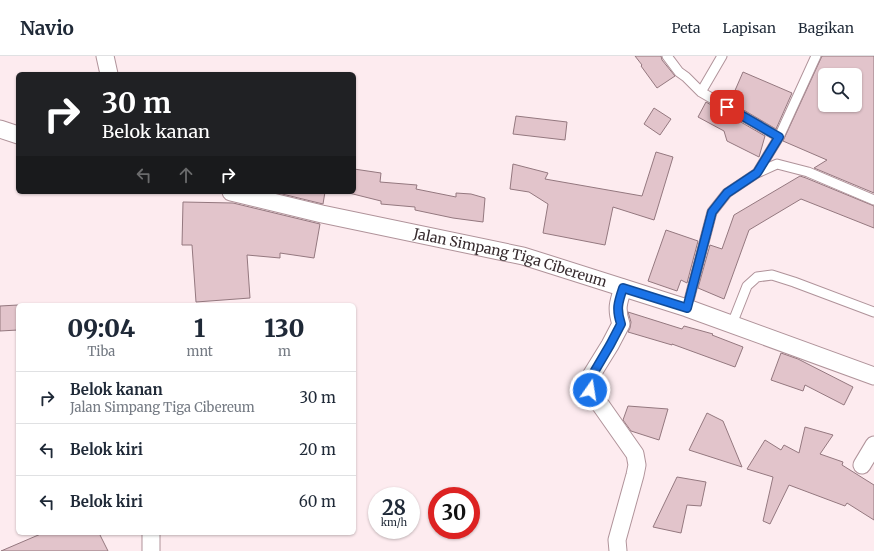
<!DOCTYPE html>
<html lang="id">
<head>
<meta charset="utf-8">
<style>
	:root { --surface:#fff; --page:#f2f2f3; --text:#1f2937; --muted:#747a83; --line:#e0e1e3 }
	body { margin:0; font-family:Merriweather,serif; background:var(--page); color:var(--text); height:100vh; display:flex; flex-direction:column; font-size:15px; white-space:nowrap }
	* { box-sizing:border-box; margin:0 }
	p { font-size:13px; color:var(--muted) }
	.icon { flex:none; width:22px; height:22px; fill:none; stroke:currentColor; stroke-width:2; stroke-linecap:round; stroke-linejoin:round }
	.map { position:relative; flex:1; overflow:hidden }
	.sheet { position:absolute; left:16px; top:247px; width:340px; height:232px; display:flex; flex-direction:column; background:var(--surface); border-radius:6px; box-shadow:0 1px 3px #0004 }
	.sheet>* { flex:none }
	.top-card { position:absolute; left:16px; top:16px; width:340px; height:122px; border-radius:6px; box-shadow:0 1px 3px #0004; background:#202124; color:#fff; overflow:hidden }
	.tools { position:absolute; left:818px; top:12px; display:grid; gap:8px }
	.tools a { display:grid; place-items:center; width:44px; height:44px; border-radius:6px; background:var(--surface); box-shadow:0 1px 3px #0004; font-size:20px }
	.speed { position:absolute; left:368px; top:431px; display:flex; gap:8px; font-size:20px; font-weight:700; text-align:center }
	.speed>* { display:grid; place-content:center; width:52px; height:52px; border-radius:50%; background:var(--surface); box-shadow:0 1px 3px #0004; line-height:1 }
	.speed small { font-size:10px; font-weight:400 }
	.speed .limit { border:6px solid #d22; background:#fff; color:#111 }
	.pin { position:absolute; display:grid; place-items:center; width:34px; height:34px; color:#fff; margin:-17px; border-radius:8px; box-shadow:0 2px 6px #0006 }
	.me { position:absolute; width:44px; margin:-22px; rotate:13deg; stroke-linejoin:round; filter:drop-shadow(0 0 3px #0008) }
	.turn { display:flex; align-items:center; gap:14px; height:84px; padding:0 20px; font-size:18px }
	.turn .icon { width:52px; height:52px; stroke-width:2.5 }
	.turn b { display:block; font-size:28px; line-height:34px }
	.lanes { display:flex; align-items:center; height:38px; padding:0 20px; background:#0003; justify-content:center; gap:20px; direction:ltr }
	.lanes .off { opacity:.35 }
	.eta { display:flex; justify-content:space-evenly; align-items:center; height:68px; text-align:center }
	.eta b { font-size:24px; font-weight:800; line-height:28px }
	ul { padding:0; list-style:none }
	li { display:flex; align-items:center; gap:12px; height:52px; padding:0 20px; border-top:1px solid var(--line) }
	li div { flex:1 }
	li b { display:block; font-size:15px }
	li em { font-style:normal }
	header { display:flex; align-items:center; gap:24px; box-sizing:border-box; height:56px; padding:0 20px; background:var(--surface); border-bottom:1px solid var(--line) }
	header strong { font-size:19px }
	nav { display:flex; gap:22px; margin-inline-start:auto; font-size:14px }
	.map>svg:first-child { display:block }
	.building { fill:#e2c4cb; stroke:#94787f; fill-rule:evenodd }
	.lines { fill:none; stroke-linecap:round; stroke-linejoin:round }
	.lane-casing { stroke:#b0939a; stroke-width:11 }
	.street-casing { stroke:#b0939a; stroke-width:19 }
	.lane { stroke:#fff; stroke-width:9 }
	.street { stroke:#fff; stroke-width:17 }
	.route-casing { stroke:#114b97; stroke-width:10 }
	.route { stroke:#1a73e8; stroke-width:7 }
	.labels { text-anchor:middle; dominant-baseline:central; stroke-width:3; stroke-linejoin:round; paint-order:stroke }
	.street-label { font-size:14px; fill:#372b2e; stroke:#fff }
</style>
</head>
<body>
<header>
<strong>Navio</strong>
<nav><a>Peta</a><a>Lapisan</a><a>Bagikan</a></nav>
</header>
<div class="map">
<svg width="874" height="495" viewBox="0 0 874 495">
	<rect width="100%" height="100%" fill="#fdebef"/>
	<path class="building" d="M 635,0 L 661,0 L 662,4 L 675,20 L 657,32 L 641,10 L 642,9 Z
		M 822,0 L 874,0 L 874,137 L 814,112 L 827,104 L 783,85 ZM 825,19 L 855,19 L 855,49 L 825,49 Z
		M 743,16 L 792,37 L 776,73 L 730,46 Z
		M 706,46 L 765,80 L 759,101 L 727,85 L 724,75 L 698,61 Z
		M 654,52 L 671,63 L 660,79 L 644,68 Z
		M 516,60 L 567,66 L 565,84 L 513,78 Z
		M 656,96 L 673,101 L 654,164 L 613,151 L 605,189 L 543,177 L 548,148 L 529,136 L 510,133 L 513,108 L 548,117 L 545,123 L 642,140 Z
		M 354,113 L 381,117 L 380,126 L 417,129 L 416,133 L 456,141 L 456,137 L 471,138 L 485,142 L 483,166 L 453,162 L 415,154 L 415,151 L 381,148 L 381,145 L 345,136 L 354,136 Z
		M 800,120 L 806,122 L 874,150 L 874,172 L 801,143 L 749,174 L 724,243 L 698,232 L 710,189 L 722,193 L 734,159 Z
		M 274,136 L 325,136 L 323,148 Z
		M 183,146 L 233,147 L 320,168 L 314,202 L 280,197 L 280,202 L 247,199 L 250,242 L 196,246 L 192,189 L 182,189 Z
		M 666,174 L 698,185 L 687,227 L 681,224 L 677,235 L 648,225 Z
		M 18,249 L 18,274 L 0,275 L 0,250 Z
		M 628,256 L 682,273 L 684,270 L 713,278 L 712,279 L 743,291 L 735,311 L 672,288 L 672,289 L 628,276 L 630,272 L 631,266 Z
		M 781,297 L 798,303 L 853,331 L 844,349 L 805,329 L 803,335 L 771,324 Z
		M 628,350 L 668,353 L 659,384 L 631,375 L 623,364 Z
		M 707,357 L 723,365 L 742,411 L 689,394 Z
		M 805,371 L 833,379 L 820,398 L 843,406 L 842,409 L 874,429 L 874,464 L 847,447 L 845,450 L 789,429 L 770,468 L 763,465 L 773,421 L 747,413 L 765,384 L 781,394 L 784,389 L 799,397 Z
		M 677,421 L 706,426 L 701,450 L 687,449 L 681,477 L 653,471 Z
		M 43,477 L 99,477 L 108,495 L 1,495 Z"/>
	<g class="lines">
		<defs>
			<path id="lane" d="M 667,0 L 679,16 L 686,21 L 701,36 L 779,81
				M 701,36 L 722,0
				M 757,117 L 779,81 L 816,0
				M 687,252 L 712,156 L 727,137 L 757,117 L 777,108 L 808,116 L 874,144
				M 732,268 L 747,230 L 757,221 L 772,219 L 794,226 L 874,256"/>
			<g id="street">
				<path d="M 105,0 L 109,18"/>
				<path d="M 0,73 L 18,79"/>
				<path id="s1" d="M 231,136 L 322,158 L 523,200 L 687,252 L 874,320"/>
				<path d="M 862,409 L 874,389"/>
				<path d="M 151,477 L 151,495"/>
				<path d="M 618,495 L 617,484 L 635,419 L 637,409 L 635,398 L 590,334 L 588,329 L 589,323 L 610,289 L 621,268 C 616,253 618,247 623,232"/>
			</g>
		</defs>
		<use href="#lane" class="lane-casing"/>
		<use href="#street" class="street-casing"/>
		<use href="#lane" class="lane"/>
		<use href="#street" class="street"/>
	</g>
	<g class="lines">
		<defs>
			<path id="route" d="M 590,334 L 588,329 L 590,323 L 610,289 L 621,268 C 616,253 618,247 623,232 L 687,252 L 712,156 L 727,137 L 757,117 L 779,81 L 727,51"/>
		</defs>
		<use href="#route" class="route-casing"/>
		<use href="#route" class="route"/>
	</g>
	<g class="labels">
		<g class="street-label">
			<text stroke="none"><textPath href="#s1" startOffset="287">Jalan Simpang Tiga Cibereum</textPath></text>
		</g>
	</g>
</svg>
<div class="tools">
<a><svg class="icon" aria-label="search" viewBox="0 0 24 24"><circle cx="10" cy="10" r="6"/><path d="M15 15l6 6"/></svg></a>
</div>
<div class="speed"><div>28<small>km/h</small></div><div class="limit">30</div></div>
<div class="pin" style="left:727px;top:51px;background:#d93025"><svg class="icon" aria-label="arrive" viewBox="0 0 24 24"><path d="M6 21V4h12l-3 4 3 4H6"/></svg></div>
<svg class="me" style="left:590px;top:334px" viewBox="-20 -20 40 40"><circle r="17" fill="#1a73e8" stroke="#fff" stroke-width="3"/><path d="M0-11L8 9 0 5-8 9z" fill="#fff"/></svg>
<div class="top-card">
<div class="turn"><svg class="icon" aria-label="right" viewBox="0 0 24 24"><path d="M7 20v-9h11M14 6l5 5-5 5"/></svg><div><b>30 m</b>Belok kanan</div></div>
<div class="lanes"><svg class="icon off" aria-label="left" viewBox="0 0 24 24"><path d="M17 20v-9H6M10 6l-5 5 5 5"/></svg><svg class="icon off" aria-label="ahead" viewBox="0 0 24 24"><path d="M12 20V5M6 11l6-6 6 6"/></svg><svg class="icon" aria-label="right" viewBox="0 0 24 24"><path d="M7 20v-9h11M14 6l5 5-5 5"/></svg></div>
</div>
<section class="sheet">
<div class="eta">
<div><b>09:04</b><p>Tiba</p></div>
<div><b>1</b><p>mnt</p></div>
<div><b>130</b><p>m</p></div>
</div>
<ul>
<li><svg class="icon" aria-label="right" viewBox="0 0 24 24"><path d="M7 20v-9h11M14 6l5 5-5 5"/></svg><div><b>Belok kanan</b><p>Jalan Simpang Tiga Cibereum</p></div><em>30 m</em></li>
<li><svg class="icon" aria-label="left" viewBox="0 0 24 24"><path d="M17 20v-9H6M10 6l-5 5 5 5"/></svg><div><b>Belok kiri</b></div><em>20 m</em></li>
<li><svg class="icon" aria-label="left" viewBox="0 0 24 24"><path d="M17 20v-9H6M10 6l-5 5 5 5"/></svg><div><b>Belok kiri</b></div><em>60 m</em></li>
</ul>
</section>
</div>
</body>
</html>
